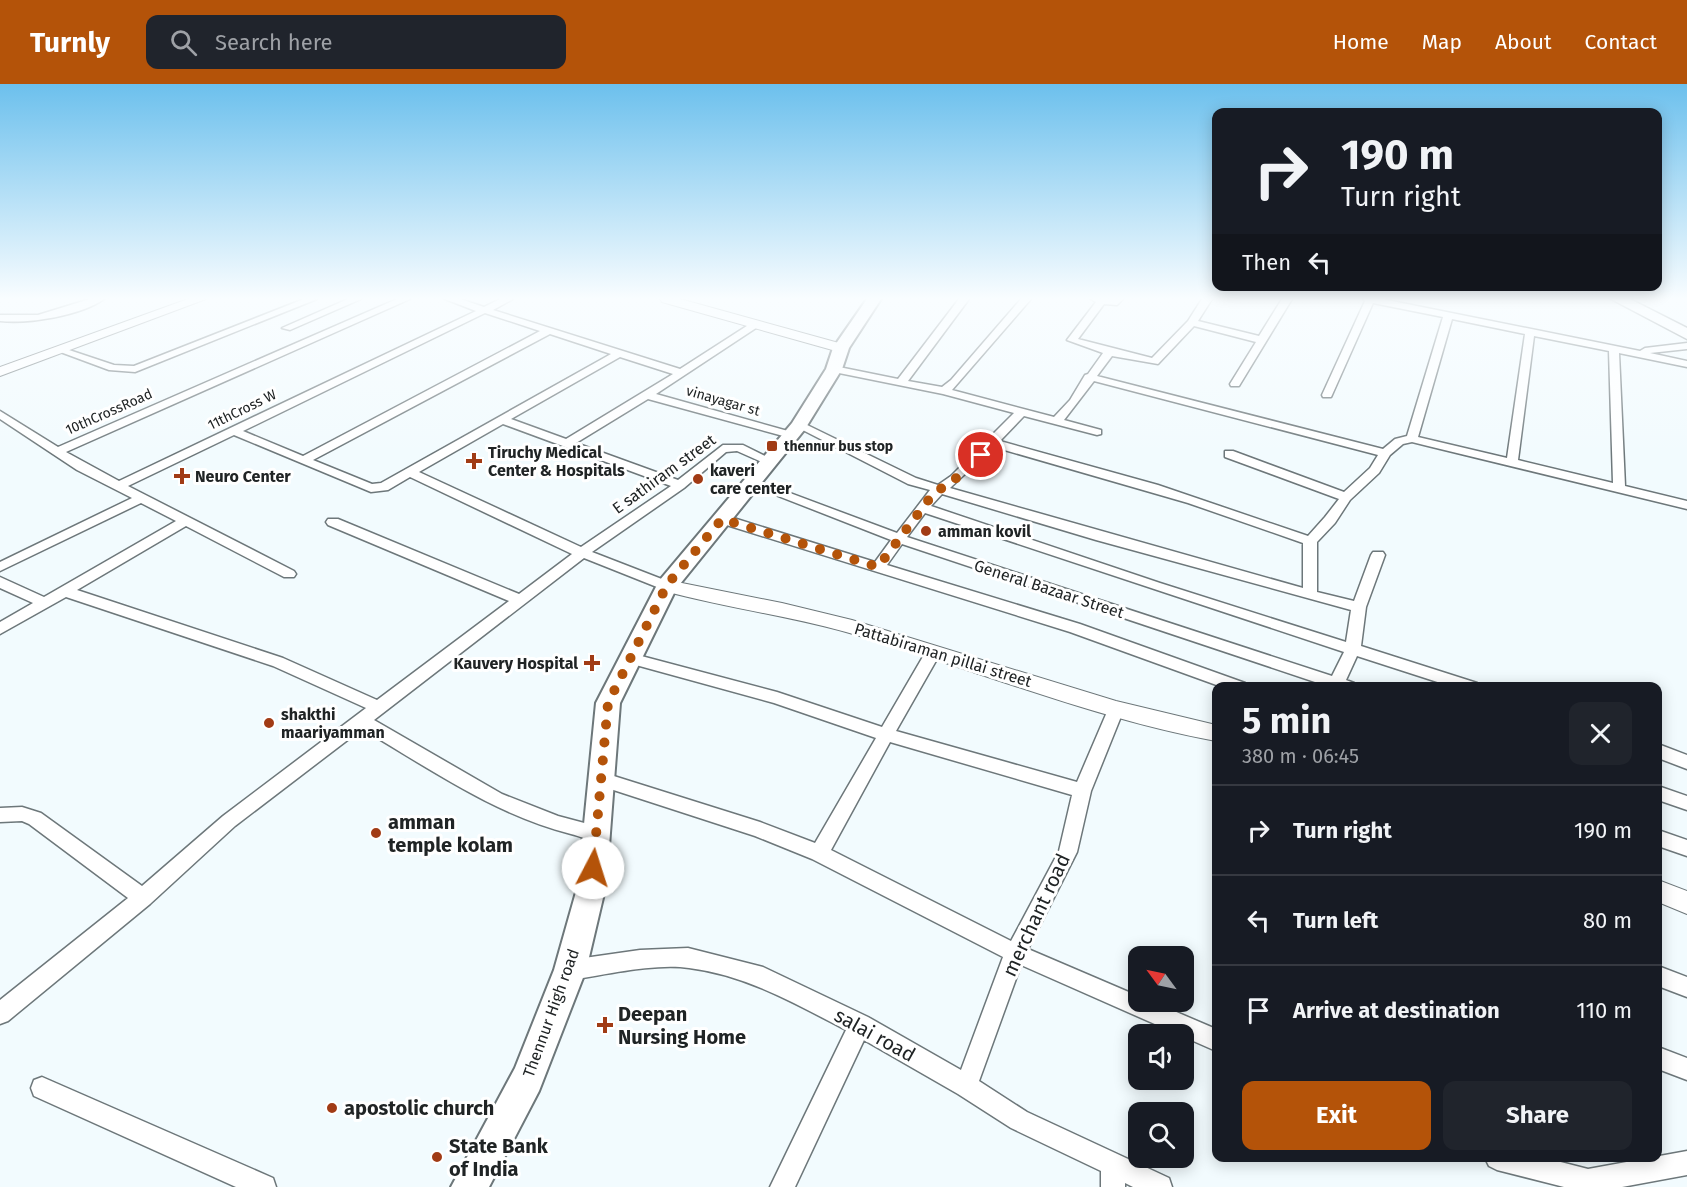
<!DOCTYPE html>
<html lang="en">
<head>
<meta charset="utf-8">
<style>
	:root { --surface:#171b24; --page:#20242c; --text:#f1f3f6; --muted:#9ea1a6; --line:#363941; --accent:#b45309 }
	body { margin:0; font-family:"Fira Sans",sans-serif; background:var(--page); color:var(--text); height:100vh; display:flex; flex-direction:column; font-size:22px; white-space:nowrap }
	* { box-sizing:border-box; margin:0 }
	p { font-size:20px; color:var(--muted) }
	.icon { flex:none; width:33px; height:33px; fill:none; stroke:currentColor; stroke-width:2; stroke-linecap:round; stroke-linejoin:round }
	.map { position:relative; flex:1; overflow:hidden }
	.details { position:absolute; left:1212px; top:598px; width:450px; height:480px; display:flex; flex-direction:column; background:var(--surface); border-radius:12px; box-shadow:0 3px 15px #0003 }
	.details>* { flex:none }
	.hud { position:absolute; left:1212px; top:24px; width:450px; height:183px; border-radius:12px; box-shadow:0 3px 15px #0003; background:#171b24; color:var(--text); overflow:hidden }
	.needle { width:39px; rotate:303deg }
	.fabs { position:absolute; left:1128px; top:862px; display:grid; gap:12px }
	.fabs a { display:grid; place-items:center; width:66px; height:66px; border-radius:12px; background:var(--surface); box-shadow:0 3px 15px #0003; font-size:30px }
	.pin { position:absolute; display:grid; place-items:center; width:51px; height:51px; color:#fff; margin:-26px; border:3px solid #fff; border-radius:50%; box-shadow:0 2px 6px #0007 }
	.me { position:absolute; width:66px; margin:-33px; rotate:5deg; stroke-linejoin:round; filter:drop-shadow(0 0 4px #0008) }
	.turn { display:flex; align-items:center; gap:21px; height:126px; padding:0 30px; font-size:27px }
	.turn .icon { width:78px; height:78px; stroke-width:2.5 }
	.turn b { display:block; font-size:42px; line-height:51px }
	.then { display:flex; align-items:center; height:57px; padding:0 30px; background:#0003; gap:12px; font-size:22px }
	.round { display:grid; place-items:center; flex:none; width:63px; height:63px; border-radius:12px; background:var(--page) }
	.headline { display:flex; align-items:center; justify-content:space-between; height:102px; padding:0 30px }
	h1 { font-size:36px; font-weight:700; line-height:45px }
	.action { display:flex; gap:12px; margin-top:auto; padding:12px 30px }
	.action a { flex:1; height:69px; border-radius:12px; background:var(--accent); color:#fff; font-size:24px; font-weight:700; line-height:69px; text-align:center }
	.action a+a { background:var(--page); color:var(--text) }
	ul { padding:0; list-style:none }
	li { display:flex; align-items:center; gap:18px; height:90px; padding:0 30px; border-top:2px solid var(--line) }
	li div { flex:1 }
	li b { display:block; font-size:22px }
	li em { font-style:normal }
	header { display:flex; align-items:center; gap:36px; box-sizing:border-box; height:84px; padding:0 30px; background:var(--accent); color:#fff }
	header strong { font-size:28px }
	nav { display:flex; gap:33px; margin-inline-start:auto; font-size:21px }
	.search { width:420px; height:54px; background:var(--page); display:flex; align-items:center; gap:15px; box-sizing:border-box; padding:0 21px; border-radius:12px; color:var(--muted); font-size:22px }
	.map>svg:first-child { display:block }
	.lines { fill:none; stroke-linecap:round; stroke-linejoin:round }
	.minor-casing { stroke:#6d777a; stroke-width:3 }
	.tertiary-casing { stroke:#6d777a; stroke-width:2 }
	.secondary-casing { stroke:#6d777a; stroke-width:4 }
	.primary-casing { stroke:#6d777a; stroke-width:3 }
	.minor { fill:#fff; fill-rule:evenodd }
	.tertiary { fill:#fff; fill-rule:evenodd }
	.secondary { fill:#fff; fill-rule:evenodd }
	.primary { fill:#fff; fill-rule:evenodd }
	.route { stroke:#b45309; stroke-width:10; stroke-dasharray:0 18 }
	.poi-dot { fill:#a13b15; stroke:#fff; stroke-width:2 }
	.labels { text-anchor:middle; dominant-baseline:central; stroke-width:6; stroke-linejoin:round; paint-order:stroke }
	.far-street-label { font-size:14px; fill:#202425; stroke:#fff }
	.far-poi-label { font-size:14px; font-weight:bold; fill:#202425; stroke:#fff; text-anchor:start }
	.poi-label { font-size:16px; font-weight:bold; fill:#202425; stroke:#fff; text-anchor:start }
	.street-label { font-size:16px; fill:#202425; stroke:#fff }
	.near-poi-label { font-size:20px; font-weight:bold; fill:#202425; stroke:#fff; text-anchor:start }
	.near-street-label { font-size:20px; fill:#202425; stroke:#fff }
</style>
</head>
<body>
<header>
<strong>Turnly</strong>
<div class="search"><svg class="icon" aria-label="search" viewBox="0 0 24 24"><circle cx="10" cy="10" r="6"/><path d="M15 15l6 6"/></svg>Search here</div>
<nav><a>Home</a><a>Map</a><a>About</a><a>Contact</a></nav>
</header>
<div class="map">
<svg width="1687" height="1103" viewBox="0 0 1687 1103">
	<rect width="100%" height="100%" fill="#f2fbfe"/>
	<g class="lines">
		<defs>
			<path id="minor" d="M 90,215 L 104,215 C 80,232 28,240 0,237 L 0,231 L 38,231 Z
				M 304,215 L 317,215 L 135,288 L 109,286 L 55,266 L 60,263 L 114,281 L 134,282 Z
				M 348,215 L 361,215 L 290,246 L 282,244 Z
				M 397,215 L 410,215 L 66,368 L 119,397 L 476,227 L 445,215 L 460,215 L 484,223 L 500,215 L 513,215 L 493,226 L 680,285 L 753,238 L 759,238 L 759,242 L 656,310 L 795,349 L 795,353 L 787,353 L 648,315 L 576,359 L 678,396 L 723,361 L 743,361 L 777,378 L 771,382 L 737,367 L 726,368 L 684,404 L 592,468 L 672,499 L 674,502 L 672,505 L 662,505 L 584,474 L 374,636 L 502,710 L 558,732 L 603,744 L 605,749 L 603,754 C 592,758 582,753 571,750 C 495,731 429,684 362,645 L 235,742 L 150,820 L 8,937 L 0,940 L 0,916 L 128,814 L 29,740 L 22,737 L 0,738 L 0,724 L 22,723 L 41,729 L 142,802 L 223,732 L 366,624 L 273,582 L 66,513 L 0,550 L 0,538 L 33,519 L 0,504 L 0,493 L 44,513 L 176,437 L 141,419 L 0,487 L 0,478 L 132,414 L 77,386 L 0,335 L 0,327 L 58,363 ZM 485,229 L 540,247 L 303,372 L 243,347 ZM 550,250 L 611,270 L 381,399 L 372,400 L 313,376 ZM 620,273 L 673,290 L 566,355 L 511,335 ZM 503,340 L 671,402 L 581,463 L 419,388 ZM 234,351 L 371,408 L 388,406 L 410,393 L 572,470 L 519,510 L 338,435 L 328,435 L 326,438 L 328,441 L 509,517 L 377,616 L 283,574 L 77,506 L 186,442 L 284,493 L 294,493 L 296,490 L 294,487 L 128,402 Z
				M 959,215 L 969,215 L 908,297 L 942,303 L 951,296 L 1021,215 L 1031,215 L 952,306 L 1054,333 L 1070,316 L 1085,291 L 1088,290 L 1103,269 L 1067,256 L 1096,218 L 1091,215 L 1123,215 L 1117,221 L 1104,220 L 1078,255 L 1152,274 L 1188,237 L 1202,215 L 1212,215 L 1198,237 L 1259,252 L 1282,215 L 1292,215 L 1239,302 L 1231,302 L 1230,300 L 1256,258 L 1194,242 L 1158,280 L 1112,272 L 1097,292 L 1383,365 L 1395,355 L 1407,352 L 1443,233 L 1373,219 L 1332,311 L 1331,313 L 1323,313 L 1322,311 L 1365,217 L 1363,215 L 1382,215 L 1640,267 L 1645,264 L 1687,259 L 1687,265 L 1650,269 L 1687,277 L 1687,283 L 1619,269 L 1625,402 L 1687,417 L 1687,425 L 1428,362 L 1412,358 L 1403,360 L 1390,371 L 1379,389 L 1350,416 L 1335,439 L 1317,458 L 1317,508 L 1354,517 L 1371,471 L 1373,468 L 1383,468 L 1385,471 L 1366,523 L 1361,562 L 1477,599 L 1479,603 L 1453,603 L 1357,572 L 1346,596 L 1354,599 L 1356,603 L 1330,603 L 902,460 L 887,481 L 1080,540 L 1245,599 L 1247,603 L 1222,603 L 1070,548 L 717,438 L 715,435 L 717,432 L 727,432 L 875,478 L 891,456 L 745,399 L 751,395 L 755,396 L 897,449 L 930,406 L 908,400 L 793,341 L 795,339 L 803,339 L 916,394 L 938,401 L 951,392 L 1014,329 L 943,310 L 834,288 L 829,285 L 834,282 L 898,295 ZM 1452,235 L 1525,250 L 1507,374 L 1418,353 ZM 1534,252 L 1609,267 L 1613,399 L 1518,376 ZM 1094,297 L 1378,371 L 1370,384 L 1344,408 L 1233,367 L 1225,367 L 1225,373 L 1339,415 L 1325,433 L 1308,452 L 1158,401 L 1000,357 L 1024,332 L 1097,351 L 1101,350 L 1101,346 L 1064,336 ZM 994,363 L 1188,419 L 1303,459 L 1303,504 L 950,404 ZM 942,410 L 1096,456 L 1351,526 L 1346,558 L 1160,499 L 931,422 ZM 925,429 L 1344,568 L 1332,592 L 907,453 Z
				M 933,563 L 938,564 L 941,568 L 896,647 L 1077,698 L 1110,621 L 1122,621 L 1124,625 L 1091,707 L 1077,768 L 1028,865 L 1138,912 L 1138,918 L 1153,918 L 1216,945 L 1216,967 L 1021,881 L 979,997 L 1027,1028 L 1169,1094 L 1172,1103 L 1133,1103 L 1125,1099 L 1125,1103 L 1101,1103 L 1101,1087 L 1011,1044 L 958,1010 L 864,956 L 795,1103 L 770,1103 L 846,946 C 796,920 746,891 689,884 C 654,879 605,891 570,896 L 563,893 L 560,886 L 563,879 L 570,876 L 640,866 L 688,864 L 763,883 L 868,933 L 961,986 L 1003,873 L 812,775 L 755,752 L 595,700 L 592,695 L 595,690 L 601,688 L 760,738 L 815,759 L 876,654 L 774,619 L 625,578 L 622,574 L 625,570 L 630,569 L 777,608 L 882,643 L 928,564 ZM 890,658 L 1072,711 L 1059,767 L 1011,857 L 831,766 Z
				M 1658,660 L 1687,671 L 1687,685 L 1658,674 Z
				M 1658,702 L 1687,712 L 1687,726 L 1658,716 Z
				M 1658,746 L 1687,756 L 1687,772 L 1658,762 Z
				M 1658,882 L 1687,893 L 1687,913 L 1658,902 Z
				M 1658,963 L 1687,974 L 1687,996 L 1658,985 Z
				M 42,993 L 273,1094 L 276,1103 L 236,1103 L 34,1012 L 31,1004 L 34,996 Z
				M 1687,1067 L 1687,1091 L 1622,1103 L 1564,1103 L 1497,1086 L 1489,1082 L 1485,1074 L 1545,1074 L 1588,1085 Z"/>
			<path id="tertiary" d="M 188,215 L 206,215 L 0,292 L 0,283 Z
				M 660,215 L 680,215 L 846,261 L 848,264 L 841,268 L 836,267 L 662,218 Z
				M 667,496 L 782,519 L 852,536 L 1116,617 L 1216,641 L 1216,657 C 1090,634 970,583 846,548 C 785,531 722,523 660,506 L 658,502 L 660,498 Z
				M 1658,796 L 1687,807 L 1687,830 L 1658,818 Z"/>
			<path id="secondary" d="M 867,215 L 881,215 L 849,264 L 842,285 L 805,345 L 676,505 L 620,619 L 606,801 L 586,886 L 539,1007 L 489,1103 L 451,1103 L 515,984 L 554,886 L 578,801 L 596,619 L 659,497 L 792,339 L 826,285 L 833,264 Z"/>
			<path id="primary" d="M 1611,215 L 1630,215 L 1687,244 L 1687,255 Z"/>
		</defs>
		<use href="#minor" class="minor-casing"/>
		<use href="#tertiary" class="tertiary-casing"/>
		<use href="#secondary" class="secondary-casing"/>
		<use href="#primary" class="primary-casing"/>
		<use href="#minor" class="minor"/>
		<use href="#tertiary" class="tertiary"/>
		<use href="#secondary" class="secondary"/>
		<use href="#primary" class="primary"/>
	</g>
	<linearGradient id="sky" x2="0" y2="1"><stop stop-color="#6cc0ed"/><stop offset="0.58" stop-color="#f9fdff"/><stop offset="1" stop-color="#f9fdff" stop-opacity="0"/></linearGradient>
	<rect width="1687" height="370" fill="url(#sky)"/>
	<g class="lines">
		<path class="route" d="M 593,784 L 608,619 L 667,501 L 722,435 L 878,483 L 933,410 L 955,395 L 981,371"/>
	</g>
	<g class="poi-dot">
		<rect x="766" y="356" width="12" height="12" rx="3"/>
		<path d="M471 368h6v6h6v6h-6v6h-6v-6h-6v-6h6z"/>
		<path d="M179 383h6v6h6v6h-6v6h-6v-6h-6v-6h6z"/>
		<circle cx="698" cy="395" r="6"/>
		<circle cx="926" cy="447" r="6"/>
		<path d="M589 570h6v6h6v6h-6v6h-6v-6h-6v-6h6z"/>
		<circle cx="269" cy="639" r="6"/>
		<circle cx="376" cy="749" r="6"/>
		<path d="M602 932h6v6h6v6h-6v6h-6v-6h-6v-6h6z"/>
		<circle cx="332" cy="1024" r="6"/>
		<circle cx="437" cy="1073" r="6"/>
	</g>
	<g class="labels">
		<g class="far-street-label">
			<text transform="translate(723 317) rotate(16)">vinayagar st</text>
			<text transform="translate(242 326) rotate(-26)">11thCross W</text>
			<text transform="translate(109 328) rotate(-24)">10thCrossRoad</text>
		</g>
		<g class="far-poi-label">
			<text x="784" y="362">thennur bus stop</text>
		</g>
		<g class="poi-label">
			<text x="488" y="368">Tiruchy Medical<tspan x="488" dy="18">Center &amp; Hospitals</tspan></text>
			<text x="710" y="386">kaveri<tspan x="710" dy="18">care center</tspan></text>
			<text x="195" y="392">Neuro Center</text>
			<text x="938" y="447">amman kovil</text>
			<text x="578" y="579" text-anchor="end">Kauvery Hospital</text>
			<text x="281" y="630">shakthi<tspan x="281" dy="18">maariyamman</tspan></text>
		</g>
		<g class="street-label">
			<text transform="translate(664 390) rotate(-36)">E sathiram street</text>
			<text transform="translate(1049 505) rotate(18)">General Bazaar Street</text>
			<text transform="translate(943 571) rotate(17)">Pattabiraman pillai street</text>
			<text transform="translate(551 929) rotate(-70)">Thennur High road</text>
		</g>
		<g class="near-poi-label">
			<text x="388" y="738">amman<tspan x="388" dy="23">temple kolam</tspan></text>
			<text x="618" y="930">Deepan<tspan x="618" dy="23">Nursing Home</tspan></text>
			<text x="344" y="1024">apostolic church</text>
			<text x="449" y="1062">State Bank<tspan x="449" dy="23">of India</tspan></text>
		</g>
		<g class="near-street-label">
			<text transform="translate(1036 831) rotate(-65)">merchant road</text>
			<text transform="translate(875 951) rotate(29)">salai road</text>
		</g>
	</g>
</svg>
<div class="fabs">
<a><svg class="needle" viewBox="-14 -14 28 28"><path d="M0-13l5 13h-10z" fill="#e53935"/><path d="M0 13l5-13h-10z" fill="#9ea1a6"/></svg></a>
<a><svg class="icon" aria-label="sound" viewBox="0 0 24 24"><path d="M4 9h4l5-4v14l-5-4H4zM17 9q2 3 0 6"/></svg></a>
<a><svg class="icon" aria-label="search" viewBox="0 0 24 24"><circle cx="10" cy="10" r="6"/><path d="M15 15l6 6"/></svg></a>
</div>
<div class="pin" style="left:981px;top:371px;background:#d93025"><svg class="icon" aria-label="arrive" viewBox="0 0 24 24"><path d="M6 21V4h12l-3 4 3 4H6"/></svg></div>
<svg class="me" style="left:593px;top:784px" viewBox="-20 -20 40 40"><circle r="19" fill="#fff"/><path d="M0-13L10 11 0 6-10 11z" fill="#b45309"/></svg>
<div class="hud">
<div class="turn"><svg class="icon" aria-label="right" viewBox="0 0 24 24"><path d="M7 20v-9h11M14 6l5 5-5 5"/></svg><div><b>190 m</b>Turn right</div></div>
<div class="then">Then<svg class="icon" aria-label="left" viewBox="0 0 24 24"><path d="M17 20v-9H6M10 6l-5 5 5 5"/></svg></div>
</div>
<section class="details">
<div class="headline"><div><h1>5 min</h1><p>380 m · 06:45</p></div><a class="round"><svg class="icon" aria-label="close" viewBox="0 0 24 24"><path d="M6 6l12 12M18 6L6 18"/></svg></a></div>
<ul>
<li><svg class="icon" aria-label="right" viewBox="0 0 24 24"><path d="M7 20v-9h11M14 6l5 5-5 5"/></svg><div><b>Turn right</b></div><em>190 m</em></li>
<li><svg class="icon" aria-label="left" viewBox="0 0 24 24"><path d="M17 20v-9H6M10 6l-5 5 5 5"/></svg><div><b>Turn left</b></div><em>80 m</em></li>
<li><svg class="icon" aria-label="arrive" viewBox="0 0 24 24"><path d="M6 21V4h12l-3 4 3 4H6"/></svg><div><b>Arrive at destination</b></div><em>110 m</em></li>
</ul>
<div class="action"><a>Exit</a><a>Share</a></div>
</section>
</div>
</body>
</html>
